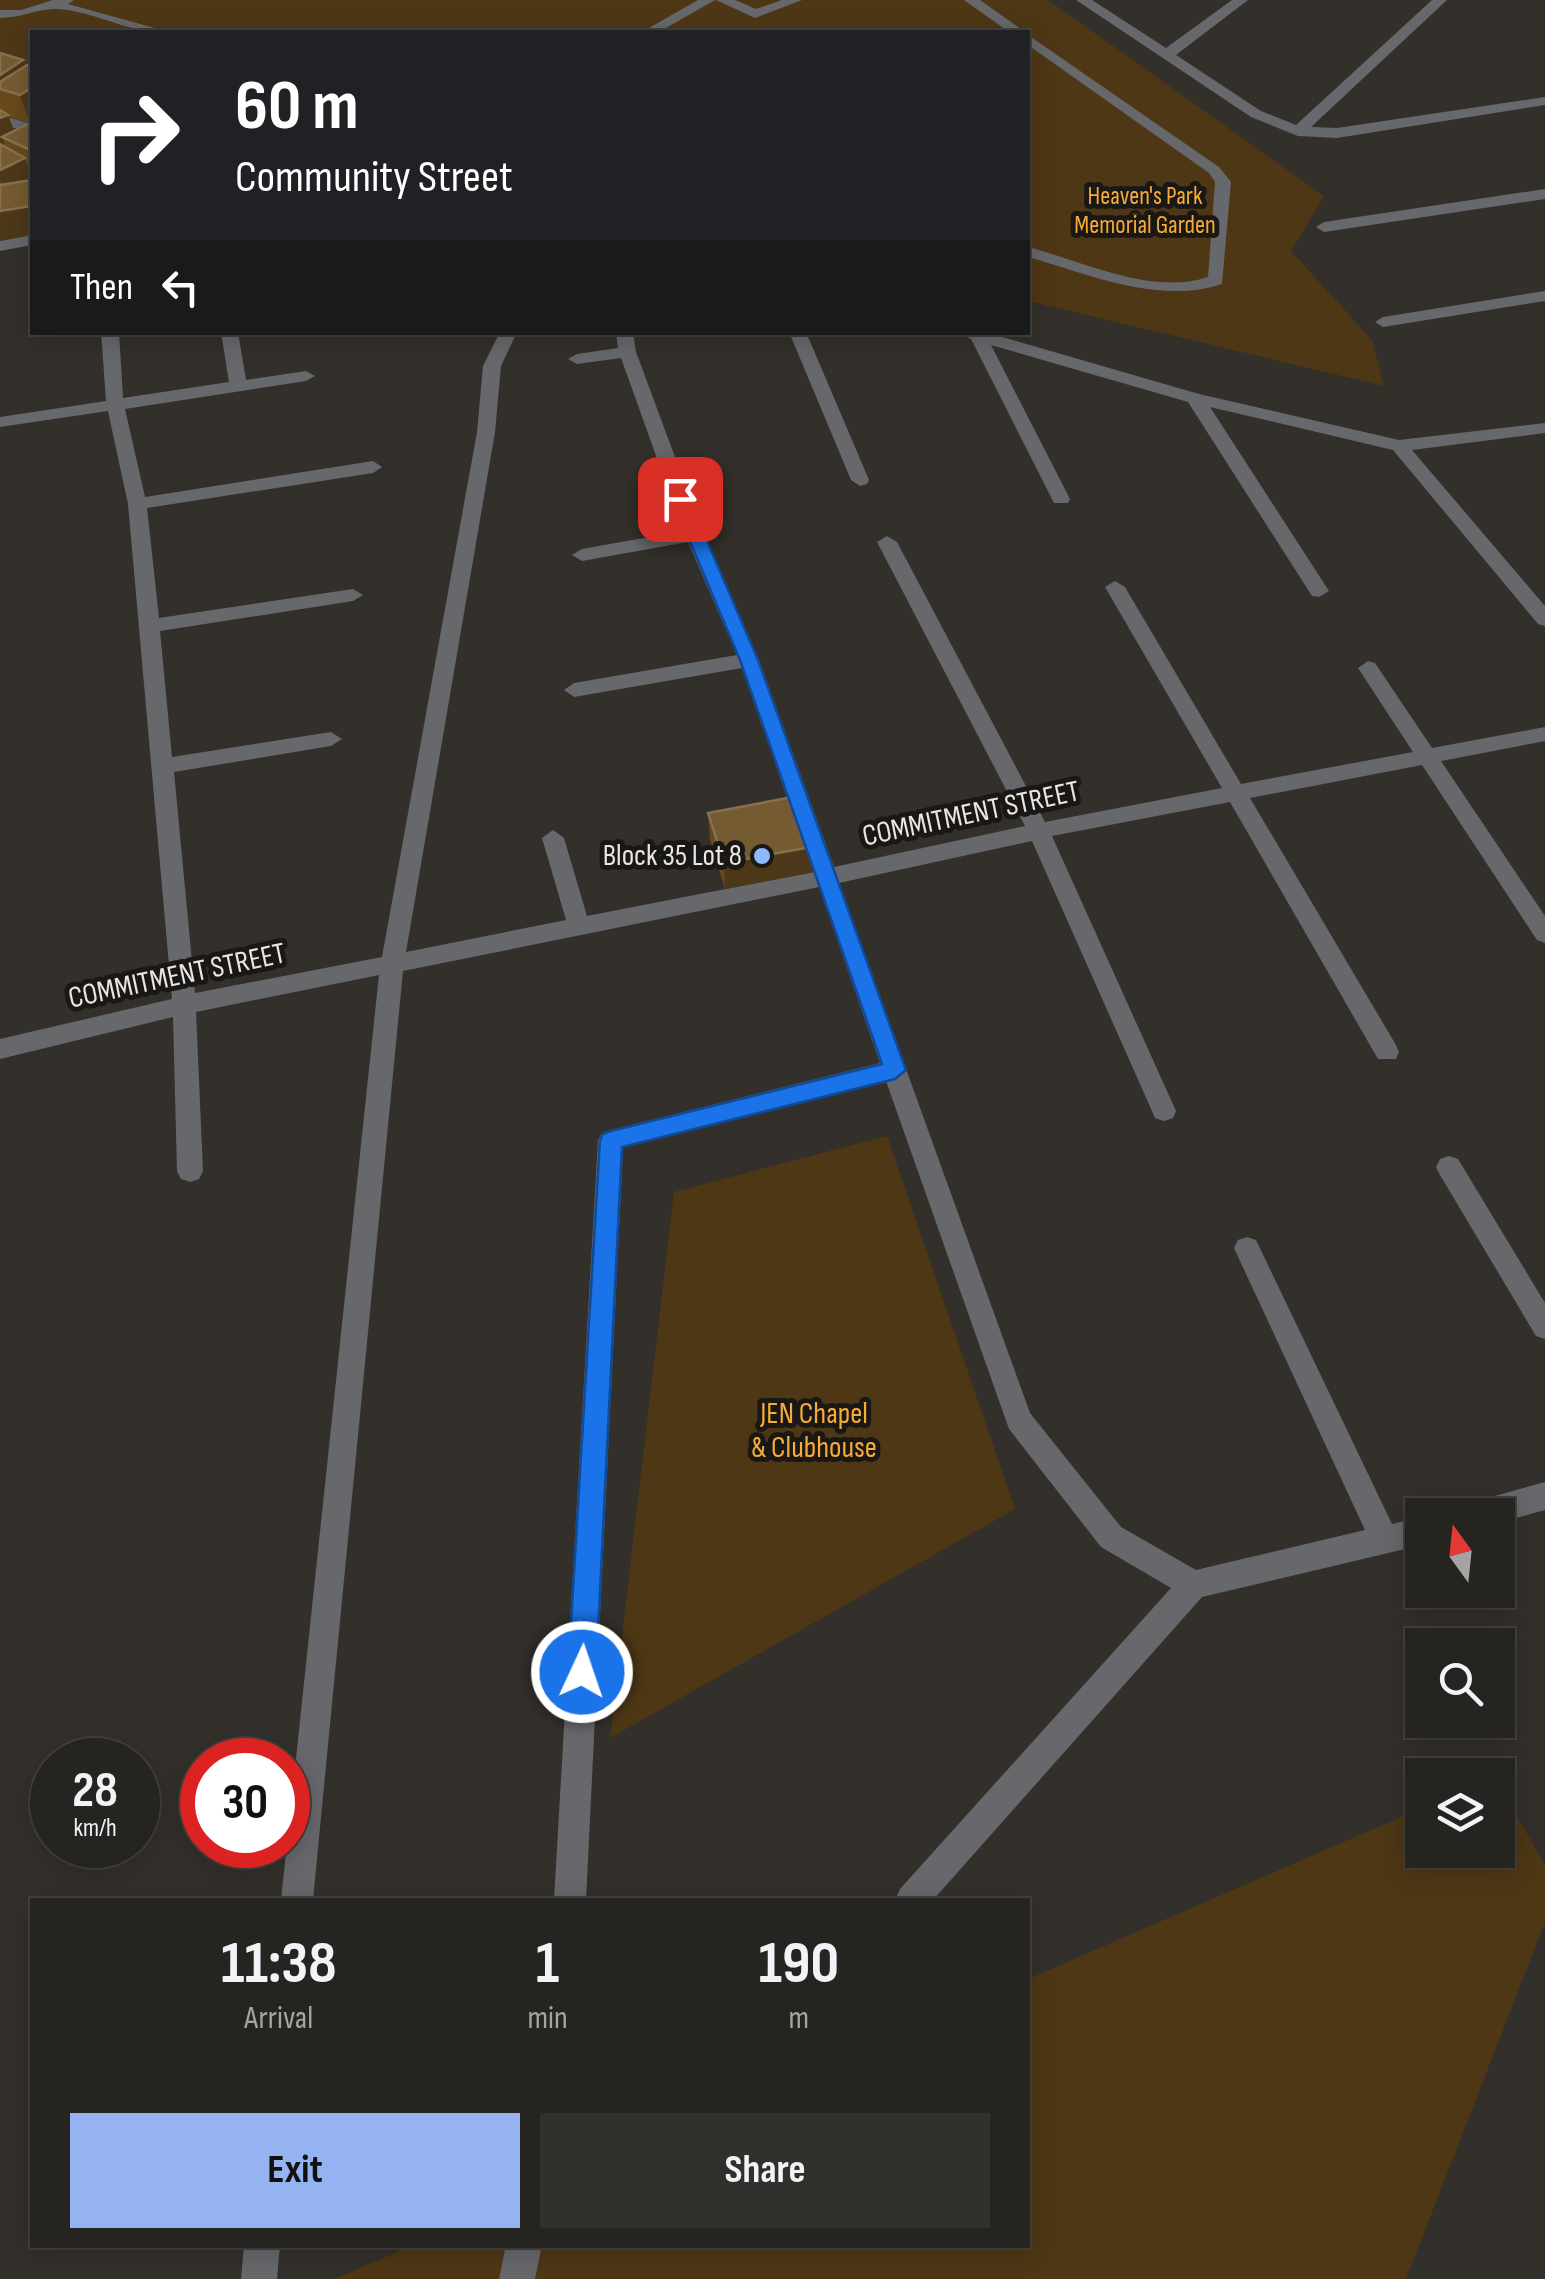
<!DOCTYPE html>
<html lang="en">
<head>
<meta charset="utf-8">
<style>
	:root { --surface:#262420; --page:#32302d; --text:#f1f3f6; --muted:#a4a4a5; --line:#42413e; --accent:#95b2f1 }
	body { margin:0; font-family:"Sofia Sans Condensed",sans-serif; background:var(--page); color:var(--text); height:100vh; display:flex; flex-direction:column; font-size:38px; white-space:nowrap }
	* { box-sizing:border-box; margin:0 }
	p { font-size:32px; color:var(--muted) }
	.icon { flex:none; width:55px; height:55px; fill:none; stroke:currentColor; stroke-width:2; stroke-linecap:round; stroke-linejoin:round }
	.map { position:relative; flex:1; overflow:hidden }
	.details { position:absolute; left:30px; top:1898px; width:1000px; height:350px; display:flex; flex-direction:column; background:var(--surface); border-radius:0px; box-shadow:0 5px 25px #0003,0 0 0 2px var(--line) }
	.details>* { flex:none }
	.top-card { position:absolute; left:30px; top:30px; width:1000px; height:305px; border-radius:0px; box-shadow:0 5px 25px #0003,0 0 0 2px var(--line); background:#202124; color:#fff; overflow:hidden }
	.needle { width:65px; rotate:345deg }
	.controls { position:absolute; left:1405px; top:1498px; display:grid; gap:20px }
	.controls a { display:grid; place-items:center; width:110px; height:110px; border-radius:0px; background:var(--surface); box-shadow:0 5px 25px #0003,0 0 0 2px var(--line); font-size:50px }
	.speed { position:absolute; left:30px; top:1738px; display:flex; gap:20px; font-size:50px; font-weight:700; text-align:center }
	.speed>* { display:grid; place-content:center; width:130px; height:130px; border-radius:50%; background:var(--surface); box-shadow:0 5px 25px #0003,0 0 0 2px var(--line); line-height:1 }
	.speed small { font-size:25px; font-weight:400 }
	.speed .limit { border:15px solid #d22; background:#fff; color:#111 }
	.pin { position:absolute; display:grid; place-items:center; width:85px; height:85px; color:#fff; margin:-42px; border-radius:20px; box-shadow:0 5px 15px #0006 }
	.me { position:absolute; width:110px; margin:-55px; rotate:3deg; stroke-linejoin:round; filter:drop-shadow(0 0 8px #0008) }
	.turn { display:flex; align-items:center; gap:35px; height:210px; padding:0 40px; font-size:45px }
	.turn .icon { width:130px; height:130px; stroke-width:2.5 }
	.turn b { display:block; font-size:70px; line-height:85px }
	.then { display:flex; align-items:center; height:95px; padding:0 40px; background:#0003; gap:20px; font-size:38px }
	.eta { display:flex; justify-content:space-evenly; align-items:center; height:170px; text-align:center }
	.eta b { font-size:60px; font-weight:700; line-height:70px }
	.action { display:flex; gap:20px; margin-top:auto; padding:20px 40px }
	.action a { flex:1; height:115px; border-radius:0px; background:var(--accent); color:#111; font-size:40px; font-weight:700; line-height:115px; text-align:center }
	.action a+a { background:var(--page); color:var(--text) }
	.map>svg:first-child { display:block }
	.green { fill:#4e3715 }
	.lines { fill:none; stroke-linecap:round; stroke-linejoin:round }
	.minor { fill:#67686b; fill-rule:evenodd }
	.wall { fill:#674a1c }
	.shaded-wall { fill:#4c3819 }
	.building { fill:#755b31; stroke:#87704d; stroke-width:2.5 }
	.route { fill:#1a73e8; stroke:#114b97; stroke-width:2.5 }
	.poi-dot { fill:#8fb8fd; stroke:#1a1816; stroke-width:4 }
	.labels { text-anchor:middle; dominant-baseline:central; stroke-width:10; stroke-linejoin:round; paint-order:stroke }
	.far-park-label { font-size:25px; fill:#f9ac34; stroke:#1a1816 }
	.street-label { font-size:30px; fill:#e9e6e3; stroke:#1a1816 }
	.poi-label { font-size:30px; fill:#e9e6e3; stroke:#1a1816; text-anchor:end }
	.park-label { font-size:30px; fill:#f9ac34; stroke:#1a1816 }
</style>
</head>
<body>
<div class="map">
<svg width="1545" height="2279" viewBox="0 0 1545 2279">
	<rect width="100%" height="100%" fill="#33302b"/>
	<path class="green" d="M 0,0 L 1048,0 L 1324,196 L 1291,251 L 1372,340 L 1384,386 L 1028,301 L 1028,32 L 32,32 L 32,74 L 0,63 Z
		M 887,1136 L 1015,1509 L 610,1738 L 674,1192 Z
		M 1498,1783 L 1545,1865 L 1545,1922 L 1406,2279 L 335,2279 L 413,2245 L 1028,2245 L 1028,1979 L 1422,1808 L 1422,1850 L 1498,1850 Z"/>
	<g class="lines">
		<path class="minor" d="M 53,0 L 74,0 L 68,4 L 169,32 C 129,35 92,9 54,9 C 38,9 20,18 0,18 L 0,10 L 21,10 Z
			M 698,0 L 715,0 L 659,32 L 642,32 Z
			M 716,0 L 735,0 L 756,9 L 782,0 L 802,0 L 755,18 Z
			M 964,0 L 980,0 L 1025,32 L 1009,32 Z
			M 1076,0 L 1092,0 L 1166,48 L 1232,0 L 1248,0 L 1176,55 L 1261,111 L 1296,125 L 1432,0 L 1447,0 L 1311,127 L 1337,128 L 1545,97 L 1545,105 L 1337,138 L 1298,136 L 1251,117 Z
			M 1028,35 L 1219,167 L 1231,182 L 1222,284 C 1158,305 1089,274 1028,257 L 1028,247 C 1082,261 1152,296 1208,277 L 1215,182 L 1209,173 L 1028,45 Z
			M 0,115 L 32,124 L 32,133 L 0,124 Z
			M 1545,189 L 1545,199 L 1324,232 L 1316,227 L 1324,222 Z
			M 32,235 L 32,245 L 0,251 L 0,241 Z
			M 1545,291 L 1545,301 L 1383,327 L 1375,322 L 1383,317 Z
			M 101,332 L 119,332 L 123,398 L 229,382 L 221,332 L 238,332 L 246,380 L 306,371 L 315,376 L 306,381 L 125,409 L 145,497 L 373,461 L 382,467 L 373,473 L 147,508 L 159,618 L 353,589 L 363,595 L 353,601 L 160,631 L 172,757 L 331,732 L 342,739 L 331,746 L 174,772 L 195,993 L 382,957 L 477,432 L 483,366 L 500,332 L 517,332 L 501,366 L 495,432 L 406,952 L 566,920 L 542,838 L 553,830 L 564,838 L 587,916 L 813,872 L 742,668 L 574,697 L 564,690 L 574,683 L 737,655 L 688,542 L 582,561 L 572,555 L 582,549 L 683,531 L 621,358 L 577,364 L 568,359 L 577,354 L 618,348 L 616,332 L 633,332 L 636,352 L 704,535 L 759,660 L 834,867 L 1025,826 L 877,542 L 887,536 L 897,542 L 1045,822 L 1222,788 L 1105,587 L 1115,581 L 1125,587 L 1241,784 L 1413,752 L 1358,668 L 1368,661 L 1375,663 L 1432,748 L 1545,727 L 1545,741 L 1441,761 L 1545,916 L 1545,943 L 1537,940 L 1422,765 L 1250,798 L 1396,1045 L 1399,1052 L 1396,1059 L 1378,1059 L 1230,802 L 1052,836 L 1176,1111 L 1173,1118 L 1164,1121 L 1155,1118 L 1152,1111 L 1032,841 L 839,883 L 1030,1413 L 1121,1527 L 1196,1570 L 1365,1530 L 1234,1248 L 1238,1240 L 1247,1237 L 1256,1240 L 1392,1524 L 1422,1517 L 1422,1545 L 1202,1597 L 933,1900 L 895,1900 L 900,1889 L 1171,1588 L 1101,1547 L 1009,1429 L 886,1081 L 623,1147 L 586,1900 L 554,1900 L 598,1140 L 602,1133 L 611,1130 L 880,1063 L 819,887 L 403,971 L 313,1900 L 281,1900 L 379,975 L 196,1012 L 203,1171 L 199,1179 L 190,1182 L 181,1179 L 177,1171 L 173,1017 L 0,1059 L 0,1039 L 172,999 L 128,504 L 108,411 L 0,427 L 0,417 L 106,401 Z
			M 789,332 L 806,332 L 869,480 L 867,484 L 860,486 L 851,480 Z
			M 956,332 L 985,332 L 1199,394 L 1399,440 L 1545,423 L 1545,433 L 1412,450 L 1545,606 L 1545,626 L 1538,624 L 1393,450 L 1210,407 L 1329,591 L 1319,597 L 1312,596 L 1188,402 L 991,345 L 1070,499 L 1068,503 L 1054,503 L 971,339 Z
			M 1449,1156 L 1458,1159 L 1545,1303 L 1545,1339 L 1536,1336 L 1440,1175 L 1436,1167 L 1440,1159 Z
			M 1545,1482 L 1545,1510 L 1498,1523 L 1498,1515 L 1463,1515 L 1467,1505 L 1477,1501 Z
			M 244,2245 L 280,2245 L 277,2279 L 241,2279 Z
			M 506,2245 L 542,2245 L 535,2279 L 499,2279 Z"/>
	</g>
	<path class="wall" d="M 0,53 L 23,60 L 26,66 L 32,66 L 32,121 L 30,123 L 9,117 L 14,131 L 32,122 L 32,174 L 31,173 L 32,235 L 0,240 Z
		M 708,813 L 816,846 L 815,872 L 725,889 L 710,840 Z"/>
	<path class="shaded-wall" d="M 23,60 L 32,86 L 32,97 L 30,96 L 32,103 L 32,121 L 30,123 L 20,96 L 0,89 L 0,75 Z
		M 8,115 L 18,142 L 2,137 L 6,148 L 0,151 L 0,118 Z
		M 25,158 L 32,178 L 32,187 L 7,199 L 0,180 L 0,170 Z
		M 32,206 L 32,235 L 0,240 L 0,211 Z
		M 816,846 L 815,872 L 725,889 L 724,863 Z"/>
	<path class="building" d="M 0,53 L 23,60 L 0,75 Z
		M 27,65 L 32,66 L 32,87 L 20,95 L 0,89 L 0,82 Z
		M 0,110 L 8,115 L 0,118 Z
		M 32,122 L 32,151 L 2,137 Z
		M 0,144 L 25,158 L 0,170 Z
		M 32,180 L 32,206 L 0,211 L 0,185 Z
		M 798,796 L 816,846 L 724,863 L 708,813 Z"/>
	<path class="route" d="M 680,493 L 689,499 L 758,660 L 906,1070 L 895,1079 L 622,1147 L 596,1672 L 592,1682 L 582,1686 L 572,1682 L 568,1672 L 600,1140 L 603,1134 L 611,1131 L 882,1064 L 740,660 L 672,499 Z"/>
	<circle class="poi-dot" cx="762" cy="856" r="10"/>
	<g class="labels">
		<g class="far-park-label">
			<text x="1145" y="196">Heaven's Park<tspan x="1145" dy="29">Memorial Garden</tspan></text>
		</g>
		<g class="street-label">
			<text transform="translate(971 814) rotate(-12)">COMMITMENT STREET</text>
			<text transform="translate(177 976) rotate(-12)">COMMITMENT STREET</text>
		</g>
		<g class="poi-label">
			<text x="742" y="856">Block 35 Lot 8</text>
		</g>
		<g class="park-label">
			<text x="814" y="1414">JEN Chapel<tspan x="814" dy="34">&amp; Clubhouse</tspan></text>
		</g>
	</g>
</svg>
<div class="controls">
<a><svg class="needle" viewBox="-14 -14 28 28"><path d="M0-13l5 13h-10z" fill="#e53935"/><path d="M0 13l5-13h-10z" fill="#a4a4a5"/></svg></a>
<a><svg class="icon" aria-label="search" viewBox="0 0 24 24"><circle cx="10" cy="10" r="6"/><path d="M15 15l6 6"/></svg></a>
<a><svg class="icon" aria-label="layers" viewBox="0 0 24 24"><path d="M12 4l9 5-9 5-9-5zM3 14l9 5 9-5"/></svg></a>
</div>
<div class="speed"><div>28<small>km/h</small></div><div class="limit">30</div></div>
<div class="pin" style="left:680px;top:499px;background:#d93025"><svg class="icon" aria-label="arrive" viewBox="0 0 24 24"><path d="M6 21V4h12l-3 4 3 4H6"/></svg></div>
<svg class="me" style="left:582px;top:1672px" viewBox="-20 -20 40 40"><circle r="17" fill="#1a73e8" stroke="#fff" stroke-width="3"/><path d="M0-11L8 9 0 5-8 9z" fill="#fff"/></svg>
<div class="top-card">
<div class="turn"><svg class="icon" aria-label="right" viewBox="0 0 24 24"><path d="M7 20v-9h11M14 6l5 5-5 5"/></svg><div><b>60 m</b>Community Street</div></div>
<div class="then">Then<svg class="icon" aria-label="left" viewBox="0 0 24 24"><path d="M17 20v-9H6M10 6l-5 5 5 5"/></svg></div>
</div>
<section class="details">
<div class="eta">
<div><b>11:38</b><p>Arrival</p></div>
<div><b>1</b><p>min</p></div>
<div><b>190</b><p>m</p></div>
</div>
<div class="action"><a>Exit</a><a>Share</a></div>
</section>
</div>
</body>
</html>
